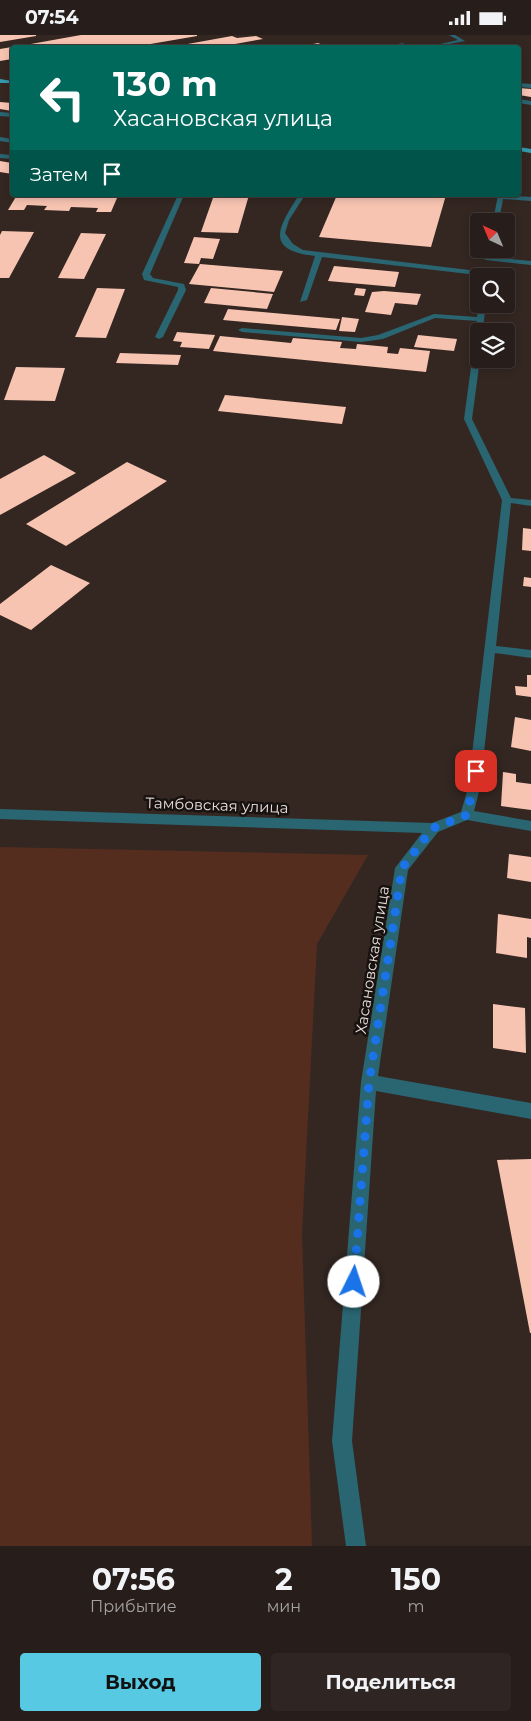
<!DOCTYPE html>
<html lang="ru">
<head>
<meta charset="utf-8">
<style>
	:root { --surface:#271d1a; --page:#2f2623; --text:#f1f3f6; --muted:#a4a2a2; --line:#433b39; --accent:#57c9e2 }
	body { margin:0; font-family:Montserrat,sans-serif; background:var(--page); color:var(--text); height:100vh; display:flex; flex-direction:column; font-size:19px; white-space:nowrap }
	* { box-sizing:border-box; margin:0 }
	p { font-size:16px; color:var(--muted) }
	.icon { flex:none; width:28px; height:28px; fill:none; stroke:currentColor; stroke-width:2; stroke-linecap:round; stroke-linejoin:round }
	.map { position:relative; height:1511px; overflow:hidden }
	.side { display:flex; flex-direction:column; background:var(--surface); flex:1 }
	.side>* { flex:none }
	.top-card { position:absolute; left:10px; top:10px; width:511px; height:152px; border-radius:5px; box-shadow:0 2px 8px #0003,0 0 0 1px var(--line); background:#00695c; color:#fff; overflow:hidden }
	.needle { width:32px; rotate:316deg }
	.buttons { position:absolute; left:470px; top:178px; display:grid; gap:10px }
	.buttons a { display:grid; place-items:center; width:45px; height:45px; border-radius:5px; background:var(--surface); box-shadow:0 2px 8px #0003,0 0 0 1px var(--line); font-size:25px }
	.pin { position:absolute; display:grid; place-items:center; width:42px; height:42px; color:#fff; margin:-21px; border-radius:10px; box-shadow:0 2px 8px #0006 }
	.me { position:absolute; width:55px; margin:-28px; rotate:4deg; stroke-linejoin:round; filter:drop-shadow(0 0 4px #0008) }
	.turn { display:flex; align-items:center; gap:18px; height:105px; padding:0 20px; font-size:22px }
	.turn .icon { width:65px; height:65px; stroke-width:2.5 }
	.turn b { display:block; font-size:35px; line-height:42px }
	.then { display:flex; align-items:center; height:48px; padding:0 20px; background:#0003; gap:10px; font-size:19px }
	.eta { display:flex; justify-content:space-evenly; align-items:center; height:85px; text-align:center }
	.eta b { font-size:30px; font-weight:700; line-height:35px }
	.button { display:flex; gap:10px; margin-top:auto; padding:10px 20px }
	.button a { flex:1; height:58px; border-radius:5px; background:var(--accent); color:#111; font-size:20px; font-weight:700; line-height:58px; text-align:center }
	.button a+a { background:var(--page); color:var(--text) }
	.status { display:flex; justify-content:space-between; align-items:center; height:35px; padding:0 25px; background:var(--surface); direction:ltr }
	.status svg { height:14px; fill:currentColor }
	.map>svg:first-child { display:block }
	.green { fill:#552d1f }
	.building { fill:#f8c4b2 }
	.lines { fill:none; stroke-linecap:round; stroke-linejoin:round }
	.minor { fill:#2a6572; fill-rule:evenodd }
	.major { fill:#349ab0; fill-rule:evenodd }
	.route { stroke:#1a73e8; stroke-width:9; stroke-dasharray:0 16.2 }
	.labels { text-anchor:middle; dominant-baseline:central; stroke-width:5; stroke-linejoin:round; paint-order:stroke }
	.street-label { font-size:15px; fill:#e7dedb; stroke:#17110f }
</style>
</head>
<body>
<div class="status"><b>07:54</b><svg viewBox="0 0 49 12"><path d="M0 12V9h3v3zM5 12V6h3v6zM10 12V3h3v9zM15 12V0h3v12zM26 1h20v11H26zM47 4h2v5h-2z"/></svg></div>
<div class="map">
<svg width="531" height="1511" viewBox="0 0 531 1511">
	<rect width="100%" height="100%" fill="#342722"/>
	<path class="green" d="M 0,812 L 368,820 L 317,909 L 302,1198 L 312,1511 L 0,1511 Z"/>
	<path class="building" d="M 0,0 L 36,0 L 36,1 L 0,7 Z
		M 81,0 L 197,0 L 197,1 L 133,12 L 109,12 L 102,9 L 80,12 L 14,12 Z
		M 232,1 L 237,3 L 256,1 L 263,4 L 218,12 L 171,12 Z
		M 318,8 L 328,12 L 299,12 Z
		M 12,12 L 12,24 L 0,26 L 0,14 Z
		M 519,53 L 531,54 L 531,62 L 519,60 Z
		M 0,67 L 12,68 L 12,76 L 0,74 Z
		M 0,126 L 12,128 L 12,139 L 0,137 Z
		M 17,160 L 32,160 L 117,163 L 111,177 L 96,177 L 98,173 L 71,172 L 69,176 L 44,175 L 47,171 L 27,170 L 24,175 L 8,175 Z
		M 214,160 L 249,160 L 238,198 L 201,197 Z
		M 337,160 L 446,160 L 431,212 L 319,202 Z
		M 2,196 L 34,197 L 9,243 L 0,243 L 0,200 Z
		M 81,198 L 106,199 L 84,244 L 58,243 Z
		M 194,202 L 220,204 L 213,224 L 201,223 L 199,229 L 184,228 Z
		M 200,229 L 283,236 L 274,257 L 189,249 Z
		M 334,231 L 399,237 L 395,252 L 328,246 Z
		M 97,253 L 125,254 L 106,303 L 75,302 Z
		M 211,253 L 273,259 L 267,274 L 204,268 Z
		M 356,253 L 366,254 L 364,261 L 354,260 Z
		M 384,256 L 421,259 L 417,270 L 395,268 L 391,280 L 365,277 L 372,257 Z
		M 228,274 L 340,284 L 336,295 L 223,285 Z
		M 342,282 L 359,284 L 355,297 L 339,296 Z
		M 177,297 L 215,300 L 209,314 L 180,312 L 182,307 L 173,306 Z
		M 418,300 L 457,304 L 454,316 L 414,312 Z
		M 220,301 L 291,308 L 293,303 L 342,307 L 340,313 L 356,314 L 357,309 L 388,312 L 387,318 L 398,319 L 400,313 L 430,316 L 426,337 L 213,316 Z
		M 120,318 L 181,320 L 178,330 L 116,328 Z
		M 16,332 L 65,333 L 55,366 L 4,365 Z
		M 225,360 L 346,372 L 342,389 L 218,376 Z
		M 44,420 L 76,438 L 0,480 L 0,444 Z
		M 127,427 L 167,446 L 66,511 L 26,489 Z
		M 523,493 L 531,494 L 531,516 L 522,515 Z
		M 51,530 L 90,548 L 31,595 L 0,580 L 0,569 Z
		M 524,542 L 531,543 L 531,552 L 523,551 Z
		M 527,640 L 531,640 L 531,662 L 516,660 L 515,651 L 527,652 Z
		M 515,682 L 531,685 L 531,716 L 511,712 Z
		M 503,737 L 516,739 L 516,747 L 531,749 L 531,775 L 501,771 Z
		M 509,819 L 531,822 L 531,847 L 507,843 Z
		M 498,879 L 531,884 L 531,903 L 527,902 L 527,923 L 496,918 Z
		M 493,969 L 525,973 L 526,1018 L 493,1013 Z
		M 531,1124 L 531,1298 L 530,1298 L 497,1125 Z"/>
	<g class="lines">
		<path class="minor" d="M 449,0 L 455,0 L 465,6 L 434,12 L 427,12 L 458,5 Z
			M 404,8 L 402,10 L 382,12 L 384,11 Z
			M 519,48 L 531,49 L 531,53 L 519,52 Z
			M 519,64 L 531,66 L 531,70 L 519,68 Z
			M 0,77 L 12,78 L 12,82 L 0,81 Z
			M 0,102 L 12,104 L 12,108 L 0,106 Z
			M 0,119 L 12,120 L 12,124 L 0,123 Z
			M 178,160 L 184,160 L 150,239 L 153,243 L 184,249 L 186,255 L 163,302 L 159,304 L 155,302 L 178,255 L 178,252 L 144,245 L 142,239 Z
			M 299,160 L 305,160 L 289,185 L 285,198 L 293,209 L 303,215 L 486,237 L 490,239 L 486,241 L 322,222 L 307,265 L 300,267 L 315,221 C 263,215 279,191 299,160 Z
			M 498,160 L 531,162 L 531,166 L 503,164 L 499,186 L 493,186 Z
			M 488,222 L 531,226 L 531,230 L 486,225 L 484,224 Z
			M 479,268 L 486,269 L 483,293 L 477,293 L 477,286 L 435,283 L 383,304 L 361,307 L 242,297 L 238,295 L 242,293 L 361,303 L 378,300 L 434,279 L 477,282 Z
			M 476,295 L 482,296 L 479,296 L 480,324 L 472,384 L 511,463 L 531,465 L 531,471 L 511,468 L 496,611 L 531,615 L 531,623 L 495,618 L 480,753 L 474,776 L 531,786 L 531,796 L 467,785 L 438,797 L 408,835 L 378,1041 L 531,1068 L 531,1084 L 376,1056 L 352,1406 L 366,1511 L 346,1511 L 332,1406 L 361,1047 L 395,833 L 422,798 L 0,784 L 0,774 L 432,788 L 461,777 L 468,753 L 502,465 L 464,384 Z"/>
		<path class="major" d="M 0,44 L 12,46 L 12,48 L 0,48 Z
			M 519,112 L 531,114 L 531,118 L 519,116 Z"/>
	</g>
	<g class="lines">
		<path class="route" d="M 354,1247 L 369,1048 L 402,833 L 433,793 L 467,780 L 476,736"/>
	</g>
	<g class="labels">
		<g class="street-label">
			<text transform="translate(217 770) rotate(2)">Тамбовская улица</text>
			<text transform="translate(372 925) rotate(-81)">Хасановская улица</text>
		</g>
	</g>
</svg>
<div class="buttons">
<a><svg class="needle" viewBox="-14 -14 28 28"><path d="M0-13l5 13h-10z" fill="#e53935"/><path d="M0 13l5-13h-10z" fill="#a4a2a2"/></svg></a>
<a><svg class="icon" aria-label="search" viewBox="0 0 24 24"><circle cx="10" cy="10" r="6"/><path d="M15 15l6 6"/></svg></a>
<a><svg class="icon" aria-label="layers" viewBox="0 0 24 24"><path d="M12 4l9 5-9 5-9-5zM3 14l9 5 9-5"/></svg></a>
</div>
<div class="pin" style="left:476px;top:736px;background:#d93025"><svg class="icon" aria-label="arrive" viewBox="0 0 24 24"><path d="M6 21V4h12l-3 4 3 4H6"/></svg></div>
<svg class="me" style="left:354px;top:1247px" viewBox="-20 -20 40 40"><circle r="19" fill="#fff"/><path d="M0-13L10 11 0 6-10 11z" fill="#1a73e8"/></svg>
<div class="top-card">
<div class="turn"><svg class="icon" aria-label="left" viewBox="0 0 24 24"><path d="M17 20v-9H6M10 6l-5 5 5 5"/></svg><div><b>130 m</b>Хасановская улица</div></div>
<div class="then">Затем<svg class="icon" aria-label="arrive" viewBox="0 0 24 24"><path d="M6 21V4h12l-3 4 3 4H6"/></svg></div>
</div>
</div>
<section class="side">
<div class="eta">
<div><b>07:56</b><p>Прибытие</p></div>
<div><b>2</b><p>мин</p></div>
<div><b>150</b><p>m</p></div>
</div>
<div class="button"><a>Выход</a><a>Поделиться</a></div>
</section>
</body>
</html>
